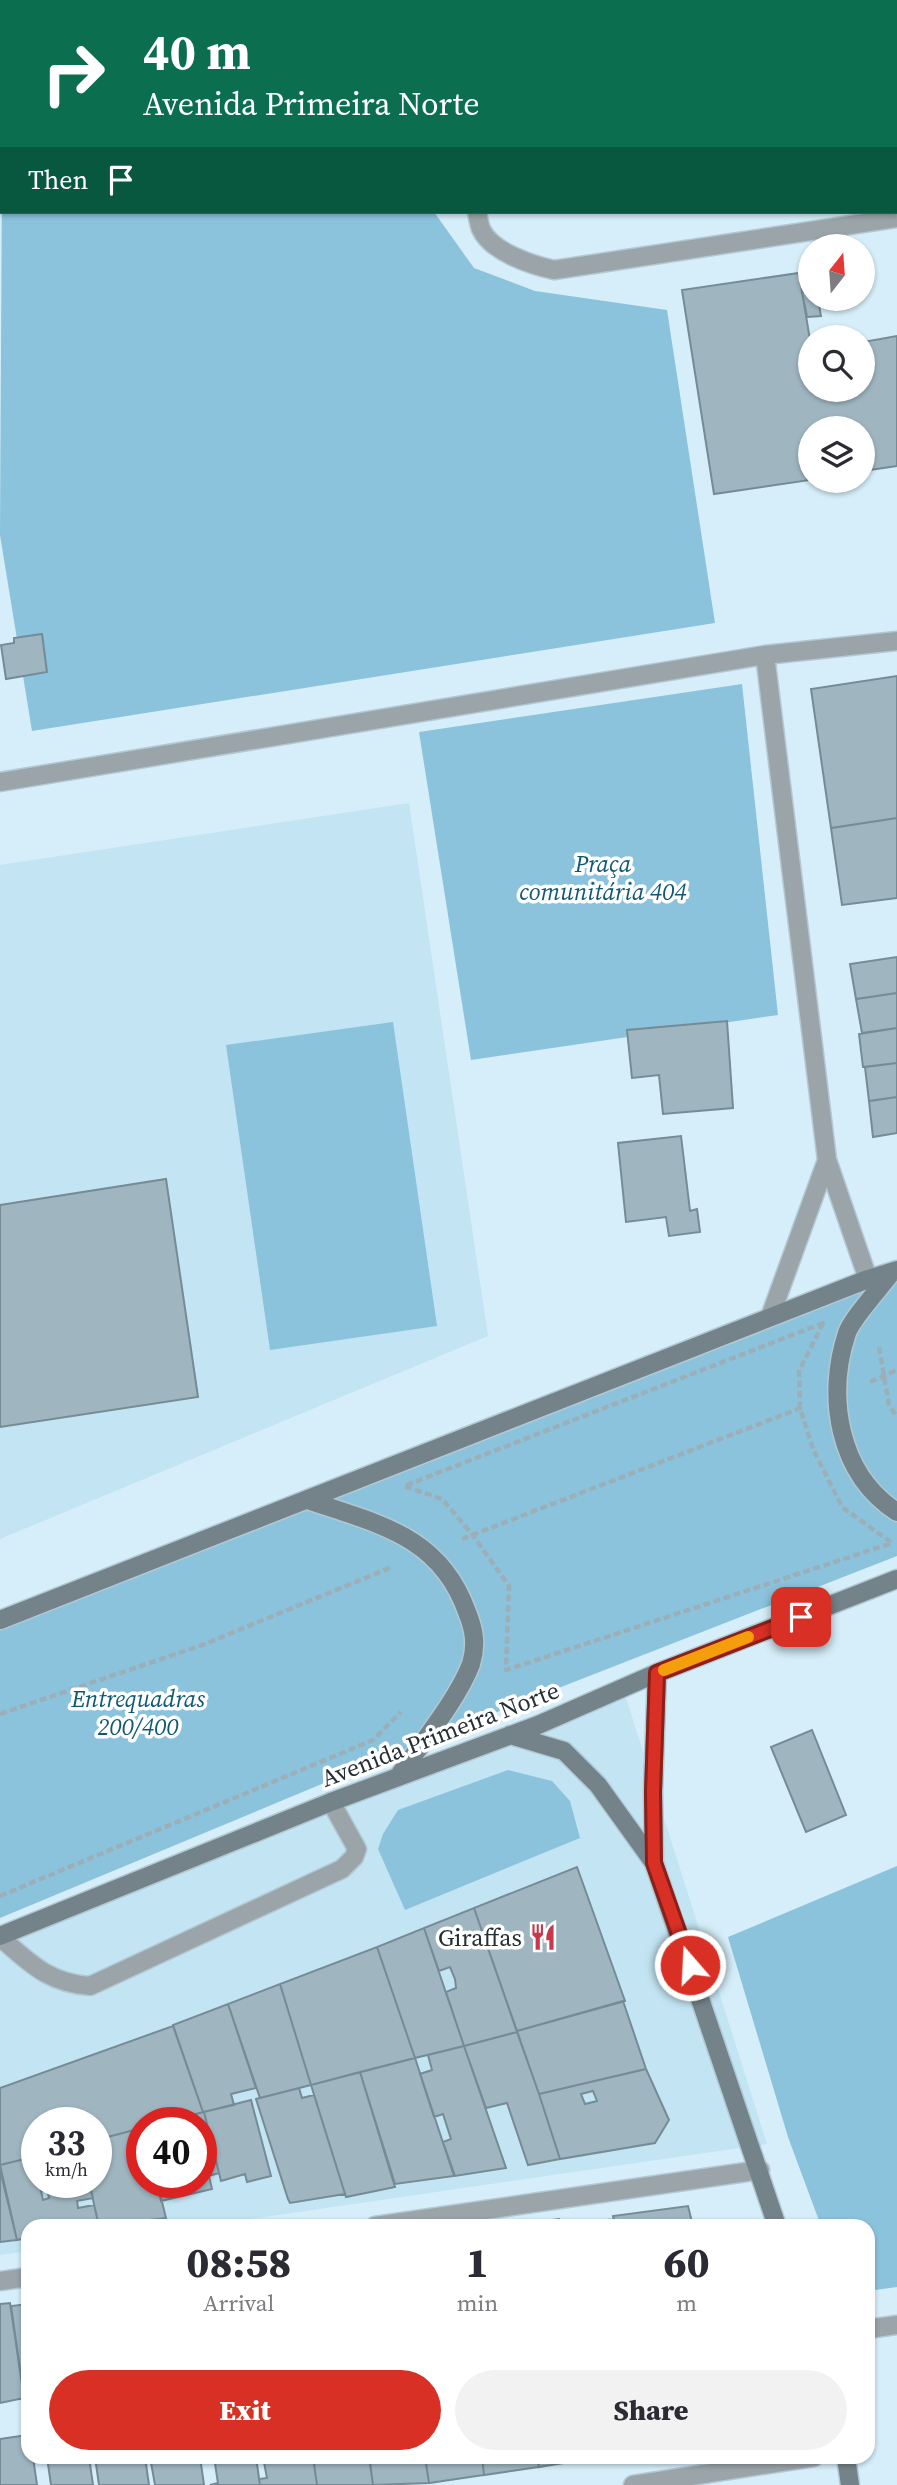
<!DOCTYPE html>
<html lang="en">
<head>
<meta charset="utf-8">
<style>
	:root { --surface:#fff; --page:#f2f2f3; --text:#2b2b33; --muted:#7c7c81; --accent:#d93025 }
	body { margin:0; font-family:"Source Serif 4",serif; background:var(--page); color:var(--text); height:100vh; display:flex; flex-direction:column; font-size:26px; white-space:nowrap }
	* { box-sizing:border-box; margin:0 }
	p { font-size:23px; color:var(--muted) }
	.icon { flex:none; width:38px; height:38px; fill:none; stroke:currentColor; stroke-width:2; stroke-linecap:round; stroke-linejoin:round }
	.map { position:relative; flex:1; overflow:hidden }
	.drawer { position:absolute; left:21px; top:2219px; width:854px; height:245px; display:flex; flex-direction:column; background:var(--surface); border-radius:21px; box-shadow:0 2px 5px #0004 }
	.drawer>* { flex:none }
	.guide { position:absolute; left:0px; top:0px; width:898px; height:214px; box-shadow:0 2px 5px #0004; background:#0b6e4f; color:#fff; overflow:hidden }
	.needle { width:46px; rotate:17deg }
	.buttons { position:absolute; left:798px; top:234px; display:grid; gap:14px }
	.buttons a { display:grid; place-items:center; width:77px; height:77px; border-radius:50%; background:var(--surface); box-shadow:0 2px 5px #0004; font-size:35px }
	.speed { position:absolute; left:21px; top:2107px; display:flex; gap:14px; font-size:35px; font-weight:700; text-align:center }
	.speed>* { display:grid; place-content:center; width:91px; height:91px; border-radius:50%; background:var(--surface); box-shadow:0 2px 5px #0004; line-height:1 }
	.speed small { font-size:18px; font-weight:400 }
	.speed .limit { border:10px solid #d22; background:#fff; color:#111 }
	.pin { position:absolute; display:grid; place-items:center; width:60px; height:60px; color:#fff; margin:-30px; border-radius:14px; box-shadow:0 4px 10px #0006 }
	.me { position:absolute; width:77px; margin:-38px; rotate:341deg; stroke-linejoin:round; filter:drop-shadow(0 0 5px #0008) }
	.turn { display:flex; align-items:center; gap:24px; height:147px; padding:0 28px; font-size:32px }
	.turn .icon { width:91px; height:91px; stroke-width:2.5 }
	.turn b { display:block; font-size:49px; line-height:60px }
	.then { display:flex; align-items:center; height:66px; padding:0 28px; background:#0003; gap:14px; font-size:26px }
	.eta { display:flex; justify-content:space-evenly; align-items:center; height:119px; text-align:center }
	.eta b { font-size:42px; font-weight:800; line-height:49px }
	.cta { display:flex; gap:14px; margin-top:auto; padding:14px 28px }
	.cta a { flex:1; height:80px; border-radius:42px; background:var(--accent); color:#fff; font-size:28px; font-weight:800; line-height:80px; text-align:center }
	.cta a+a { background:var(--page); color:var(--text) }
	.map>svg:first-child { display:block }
	.built { fill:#c3e4f3; fill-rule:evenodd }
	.green { fill:#8bc3dc }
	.building { fill:#9fb6c1; stroke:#758b96; stroke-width:2; fill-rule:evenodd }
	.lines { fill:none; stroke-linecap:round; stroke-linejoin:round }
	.lane-casing { stroke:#b2c8d2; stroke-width:21 }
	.street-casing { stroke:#b2c8d2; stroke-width:21 }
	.secondary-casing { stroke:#b2c8d2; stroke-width:21 }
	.path { stroke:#9bafb8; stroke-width:4.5; stroke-dasharray:7 3.5; stroke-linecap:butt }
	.lane { stroke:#9aa4a9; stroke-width:18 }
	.street { stroke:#9aa4a9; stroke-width:18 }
	.secondary { stroke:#74838a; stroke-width:18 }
	.route-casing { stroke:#8d1f18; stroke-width:18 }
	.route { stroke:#d93025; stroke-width:12 }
	.slow { stroke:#f59e0b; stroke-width:12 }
	.labels { text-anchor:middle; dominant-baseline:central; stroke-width:7; stroke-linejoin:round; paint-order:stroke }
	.park-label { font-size:24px; font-style:italic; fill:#105973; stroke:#fff }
	.street-label { font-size:24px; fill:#263034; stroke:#fff }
	.poi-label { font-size:24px; fill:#263034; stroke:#fff; text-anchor:end }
</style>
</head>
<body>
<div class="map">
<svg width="897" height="2485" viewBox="0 0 897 2485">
	<rect width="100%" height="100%" fill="#d5eef9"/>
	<path class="built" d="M 409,803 L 488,1336 L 0,1539 L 0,865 Z
		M 621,1682 L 767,2144 L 202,2226 L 28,2226 L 28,2251 L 0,2255 L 0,1925 ZM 37,2123 L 96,2123 L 96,2182 L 37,2182 ZM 142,2123 L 201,2123 L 201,2182 L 142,2182 Z"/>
	<path class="green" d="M 191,0 L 381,0 L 382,2 L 191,2 Z
		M 2,170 L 2,212 L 434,212 L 474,268 L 535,291 L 667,310 L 715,623 L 32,731 L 0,535 Z
		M 742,684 L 778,1015 L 471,1060 L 419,732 Z
		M 393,1022 L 437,1326 L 270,1350 L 226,1045 Z
		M 897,1262 L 897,1556 L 461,1726 L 0,1918 L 0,1618 Z
		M 508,1770 L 552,1781 L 570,1801 L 580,1838 L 405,1910 L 378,1849 L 383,1834 L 398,1810 Z
		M 897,1866 L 897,2287 L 868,2291 L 868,2226 L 821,2226 L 788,2137 L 728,1937 Z"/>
	<path class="building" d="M 0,0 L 146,0 L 146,2 L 2,2 L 0,121 Z
		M 465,0 L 506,0 L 506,2 L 465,2 Z
		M 506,0 L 575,0 L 575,2 L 506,2 Z
		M 575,0 L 612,0 L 613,2 L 575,2 Z
		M 625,0 L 672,0 L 672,2 L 625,2 Z
		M 672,0 L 721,0 L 722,2 L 672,2 Z
		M 721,0 L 770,0 L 771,2 L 722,2 Z
		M 776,0 L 820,0 L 820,2 L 777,2 Z
		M 820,0 L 869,0 L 869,2 L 820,2 Z
		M 872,0 L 897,0 L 897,36 L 896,2 Z
		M 896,45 L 897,45 L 896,170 Z
		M 799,273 L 810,340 L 810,390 L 863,390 L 863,342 L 897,336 L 897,466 L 863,471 L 863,429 L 810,429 L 810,480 L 714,494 L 682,290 Z
		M 810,291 L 810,299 L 818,299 L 821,316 L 807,317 L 802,292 Z
		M 42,634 L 47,672 L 6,679 L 1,645 L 14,643 L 14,638 Z
		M 897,676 L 897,818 L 831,828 L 811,689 Z
		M 897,818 L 897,898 L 842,905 L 831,828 Z
		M 897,957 L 897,993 L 856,999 L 850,964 Z
		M 897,993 L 897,1028 L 862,1033 L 856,999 Z
		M 727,1021 L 733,1108 L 663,1114 L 659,1075 L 632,1078 L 627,1030 Z
		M 897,1028 L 897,1063 L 863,1067 L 859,1034 Z
		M 897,1063 L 897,1097 L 869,1101 L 865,1067 Z
		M 897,1097 L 897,1133 L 873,1137 L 869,1101 Z
		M 681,1136 L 690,1211 L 697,1209 L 700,1232 L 669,1236 L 666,1217 L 626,1222 L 618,1143 Z
		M 166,1179 L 198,1397 L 0,1427 L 0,1205 Z
		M 812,1730 L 846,1815 L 806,1832 L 771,1747 Z
		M 577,1867 L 625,2001 L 517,2031 L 474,1908 Z
		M 474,1908 L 517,2032 L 464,2046 L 446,1992 L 456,1988 L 455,1979 L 450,1967 L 439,1971 L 424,1928 Z
		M 424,1928 L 464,2046 L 415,2058 L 377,1947 Z
		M 377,1947 L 415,2058 L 311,2085 L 280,1984 Z
		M 280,1984 L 311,2085 L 260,2098 L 228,2004 Z
		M 623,2001 L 646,2069 L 539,2094 L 517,2031 Z
		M 228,2004 L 256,2088 L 231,2094 L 234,2105 L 203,2112 L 173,2025 Z
		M 173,2026 L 203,2112 L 163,2123 L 142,2123 L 142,2128 L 96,2140 L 96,2123 L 37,2123 L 37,2156 L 0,2165 L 0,2088 Z
		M 517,2032 L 539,2094 L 560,2159 L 528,2165 L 507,2103 L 486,2108 L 464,2046 Z
		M 464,2046 L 506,2168 L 455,2176 L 443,2142 L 451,2139 L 443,2114 L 434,2117 L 420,2074 L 432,2070 L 428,2055 Z
		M 415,2058 L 454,2176 L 395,2184 L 360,2072 Z
		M 646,2069 L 669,2120 L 655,2143 L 560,2159 L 539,2094 ZM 593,2091 L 597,2101 L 585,2104 L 581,2094 Z
		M 360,2072 L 395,2187 L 346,2197 L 311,2085 Z
		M 299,2088 L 302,2098 L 314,2095 L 345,2194 L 290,2203 L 288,2199 L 256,2099 Z
		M 251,2100 L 271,2176 L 247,2182 L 245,2174 L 221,2181 L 204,2112 Z
		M 204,2112 L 219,2173 L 209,2176 L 212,2189 L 161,2201 L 157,2182 L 201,2182 L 201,2123 L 163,2123 Z
		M 142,2128 L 142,2182 L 157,2182 L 166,2218 L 99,2226 L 89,2182 L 96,2182 L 96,2140 Z
		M 29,2158 L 32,2168 L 37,2167 L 37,2182 L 89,2182 L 93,2198 L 77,2201 L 78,2208 L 94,2205 L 99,2226 L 28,2226 L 28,2238 L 17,2240 L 0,2165 ZM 47,2189 L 49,2198 L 43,2200 L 41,2191 Z
		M 0,2170 L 17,2240 L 0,2242 Z
		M 688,2206 L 693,2226 L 615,2226 L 613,2216 Z
		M 559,2219 L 560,2226 L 506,2226 Z
		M 614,2219 L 615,2226 L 561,2226 Z
		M 10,2303 L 24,2398 L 0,2403 L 0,2304 Z
		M 28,2304 L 28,2417 L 27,2417 L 11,2306 Z
		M 28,2435 L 28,2457 L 33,2457 L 37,2485 L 0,2485 L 0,2439 Z
		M 47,2457 L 89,2457 L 93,2485 L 51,2485 Z
		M 95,2457 L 145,2457 L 149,2485 L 99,2485 Z
		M 150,2457 L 200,2457 L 204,2485 L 155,2485 Z
		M 214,2457 L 256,2457 L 260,2485 L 210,2485 L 218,2483 Z
		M 263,2457 L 313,2457 L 317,2485 L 260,2485 L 259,2479 L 267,2478 Z
		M 313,2457 L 369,2457 L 373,2485 L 317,2485 Z
		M 385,2457 L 425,2457 L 429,2483 L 373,2485 L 370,2462 L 385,2459 Z
		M 425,2457 L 482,2457 L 484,2475 L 429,2483 Z
		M 482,2457 L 537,2457 L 539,2467 L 484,2475 Z
		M 537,2457 L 592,2457 L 593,2458 L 539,2467 Z"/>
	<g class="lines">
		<defs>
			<path id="lane" d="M 0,1937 C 30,1963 48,1983 90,1986 L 342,1869 L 354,1857 L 357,1849 L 331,1802"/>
			<path id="street" d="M 441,0 L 441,2
				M 477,212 C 478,217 479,224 481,229 C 491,252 532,265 554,270 L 897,218
				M 765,655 L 827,1160 L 868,1279
				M 0,782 L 765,655 L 897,641
				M 770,1317 L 827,1160
				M 375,2226 L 760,2170
				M 0,2281 L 28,2277
				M 868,2329 L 897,2325
				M 633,2485 L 814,2457"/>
			<path id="secondary" d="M 892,1272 C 882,1286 852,1318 847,1333 C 826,1396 838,1474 897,1512
				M 308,1500 C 377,1524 440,1535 467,1612 C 474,1629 477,1645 471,1664 C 458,1699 420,1745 398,1777
				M 0,1620 L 868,1279 L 897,1270
				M 510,1735 L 564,1751 L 598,1785 L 654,1863 L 777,2226
				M 654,1863 L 653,1792 L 657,1673
				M 0,1936 L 331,1802 L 538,1725 L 657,1673 L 897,1579
				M 846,2457 L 850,2485"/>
		</defs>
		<use href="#lane" class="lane-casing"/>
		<use href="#street" class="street-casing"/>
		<use href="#secondary" class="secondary-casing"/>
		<path class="path" d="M 823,1323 L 799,1371 L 800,1408 L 813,1449 L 842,1507 L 892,1543 L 506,1670 L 509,1586 L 472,1534 L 442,1499 L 404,1486 Z
			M 879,1347 L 889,1405 L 897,1417
			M 870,1382 L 897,1370
			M 462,1539 L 803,1407
			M 0,1714 L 205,1644 L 392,1567
			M 0,1896 L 373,1740 L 401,1712"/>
		<use href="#lane" class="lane"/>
		<use href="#street" class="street"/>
		<use href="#secondary" class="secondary"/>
	</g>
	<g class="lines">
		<defs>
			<path id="route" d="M 690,1965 L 654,1863 L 653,1792 L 657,1673 L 801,1617"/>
		</defs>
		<use href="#route" class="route-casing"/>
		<use href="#route" class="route"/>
		<path class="slow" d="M 664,1670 L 748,1637"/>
	</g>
	<defs>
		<symbol id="restaurant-bare" viewBox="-9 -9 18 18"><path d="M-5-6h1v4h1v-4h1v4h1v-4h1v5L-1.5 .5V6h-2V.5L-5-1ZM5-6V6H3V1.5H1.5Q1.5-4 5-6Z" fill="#c8384c" stroke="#fff" stroke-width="2.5" paint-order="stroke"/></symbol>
	</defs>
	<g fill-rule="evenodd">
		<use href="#restaurant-bare" x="524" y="1918" width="38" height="38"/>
	</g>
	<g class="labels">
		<g class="park-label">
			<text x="603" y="863">Praça<tspan x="603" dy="28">comunitária 404</tspan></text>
			<text x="138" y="1698">Entrequadras<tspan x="138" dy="28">200/400</tspan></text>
		</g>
		<g class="street-label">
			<text transform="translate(440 1734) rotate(-21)">Avenida Primeira Norte</text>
		</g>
		<g class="poi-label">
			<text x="522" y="1937">Giraffas</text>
		</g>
	</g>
</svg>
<div class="buttons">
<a><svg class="needle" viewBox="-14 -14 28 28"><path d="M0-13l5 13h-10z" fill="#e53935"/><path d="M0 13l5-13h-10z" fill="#7c7c81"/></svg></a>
<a><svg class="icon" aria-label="search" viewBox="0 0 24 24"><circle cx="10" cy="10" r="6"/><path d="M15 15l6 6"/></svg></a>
<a><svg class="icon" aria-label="layers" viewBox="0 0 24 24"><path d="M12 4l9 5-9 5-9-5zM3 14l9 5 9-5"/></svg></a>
</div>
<div class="speed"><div>33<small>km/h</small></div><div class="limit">40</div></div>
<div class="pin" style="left:801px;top:1617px;background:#d93025"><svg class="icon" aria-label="arrive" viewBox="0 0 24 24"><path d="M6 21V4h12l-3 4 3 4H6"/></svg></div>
<svg class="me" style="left:690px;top:1965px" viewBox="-20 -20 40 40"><circle r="17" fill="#d93025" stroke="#fff" stroke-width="3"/><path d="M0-11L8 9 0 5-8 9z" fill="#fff"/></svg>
<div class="guide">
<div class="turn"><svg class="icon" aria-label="right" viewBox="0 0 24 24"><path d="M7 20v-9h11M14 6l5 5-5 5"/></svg><div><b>40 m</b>Avenida Primeira Norte</div></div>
<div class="then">Then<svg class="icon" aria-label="arrive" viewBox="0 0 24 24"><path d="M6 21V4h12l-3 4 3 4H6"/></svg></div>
</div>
<section class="drawer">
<div class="eta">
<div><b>08:58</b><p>Arrival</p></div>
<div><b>1</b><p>min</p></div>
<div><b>60</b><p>m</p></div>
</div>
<div class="cta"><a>Exit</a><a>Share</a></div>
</section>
</div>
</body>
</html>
